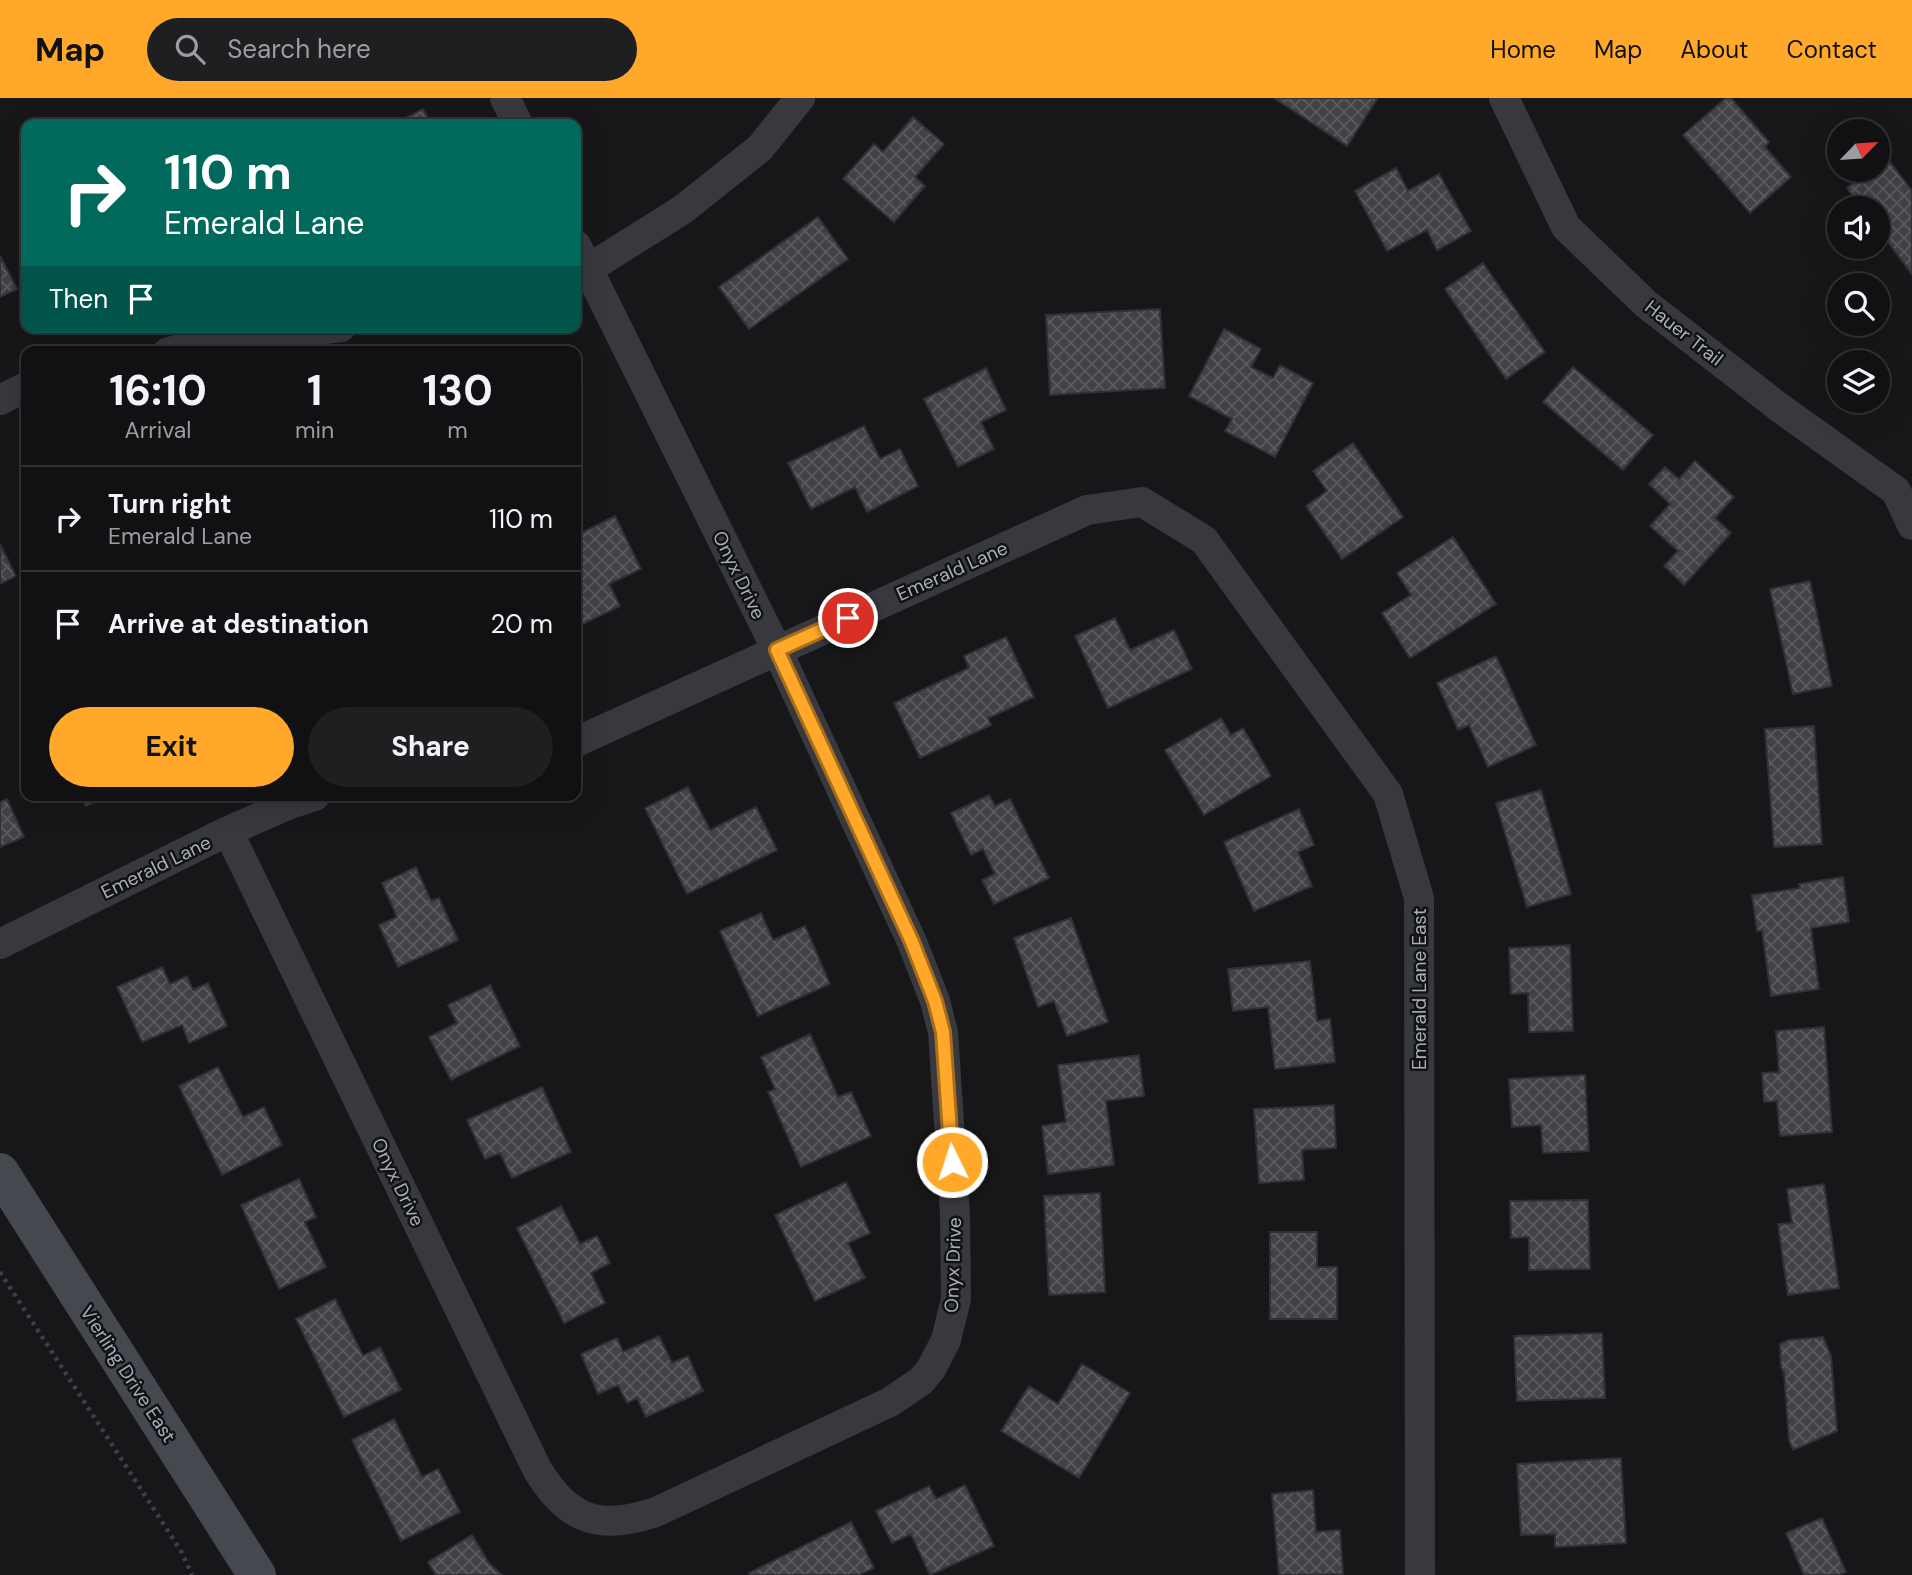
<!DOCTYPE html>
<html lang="en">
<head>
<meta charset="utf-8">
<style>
	:root { --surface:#111113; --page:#1e1f21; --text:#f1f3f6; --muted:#9c9da0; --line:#303133; --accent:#ffa829 }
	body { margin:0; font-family:"DM Sans",sans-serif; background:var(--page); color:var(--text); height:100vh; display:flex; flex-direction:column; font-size:26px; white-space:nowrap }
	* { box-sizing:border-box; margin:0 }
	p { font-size:23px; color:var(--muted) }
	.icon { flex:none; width:38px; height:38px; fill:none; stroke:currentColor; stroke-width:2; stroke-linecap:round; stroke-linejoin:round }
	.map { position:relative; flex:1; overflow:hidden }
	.panel { position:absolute; left:21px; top:248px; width:560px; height:455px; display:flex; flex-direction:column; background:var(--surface); border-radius:14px; box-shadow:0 7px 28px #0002,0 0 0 2px var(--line) }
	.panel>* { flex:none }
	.banner { position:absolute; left:21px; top:21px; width:560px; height:214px; border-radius:14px; box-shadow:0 7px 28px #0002,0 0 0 2px var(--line); background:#00695c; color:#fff; overflow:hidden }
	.needle { width:46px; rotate:65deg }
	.fabs { position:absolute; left:1827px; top:21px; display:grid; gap:14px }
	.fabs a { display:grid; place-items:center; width:63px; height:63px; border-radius:50%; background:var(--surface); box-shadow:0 7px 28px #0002,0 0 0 2px var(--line); font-size:35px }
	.pin { position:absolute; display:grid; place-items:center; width:60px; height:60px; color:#fff; margin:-30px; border:4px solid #fff; border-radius:50%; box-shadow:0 2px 7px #0007 }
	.me { position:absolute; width:77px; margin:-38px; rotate:356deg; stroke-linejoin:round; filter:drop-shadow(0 0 5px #0008) }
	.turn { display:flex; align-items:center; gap:24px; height:147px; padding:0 28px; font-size:32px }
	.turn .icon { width:91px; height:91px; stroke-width:2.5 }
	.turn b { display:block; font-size:49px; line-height:60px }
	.then { display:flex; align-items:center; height:66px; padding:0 28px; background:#0003; gap:14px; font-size:26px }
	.eta { display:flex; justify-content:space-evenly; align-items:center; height:119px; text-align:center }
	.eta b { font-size:42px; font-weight:700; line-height:49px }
	.button { display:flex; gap:14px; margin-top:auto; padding:14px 28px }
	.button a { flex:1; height:80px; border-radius:42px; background:var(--accent); color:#111; font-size:28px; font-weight:700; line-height:80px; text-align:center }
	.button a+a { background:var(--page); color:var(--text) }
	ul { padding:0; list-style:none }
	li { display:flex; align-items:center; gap:21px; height:105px; padding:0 28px; border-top:2px solid var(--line) }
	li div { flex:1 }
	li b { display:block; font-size:26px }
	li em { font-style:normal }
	header { display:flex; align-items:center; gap:42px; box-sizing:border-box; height:98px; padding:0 35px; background:var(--accent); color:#111 }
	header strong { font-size:33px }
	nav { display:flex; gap:38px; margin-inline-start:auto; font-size:24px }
	.search { width:490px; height:63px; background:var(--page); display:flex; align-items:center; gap:18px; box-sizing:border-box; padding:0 24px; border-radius:38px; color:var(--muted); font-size:26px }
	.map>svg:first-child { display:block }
	.building { fill:url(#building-cross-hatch); stroke:#313135; stroke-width:2 }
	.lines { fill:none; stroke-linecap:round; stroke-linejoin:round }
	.path { stroke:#3d4046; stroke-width:4.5; stroke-dasharray:3.5 5; stroke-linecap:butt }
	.street { stroke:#37393f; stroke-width:30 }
	.secondary { stroke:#45484f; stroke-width:38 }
	.route-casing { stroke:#a66d1b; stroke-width:18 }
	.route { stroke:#ffa829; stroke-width:12 }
	.labels { text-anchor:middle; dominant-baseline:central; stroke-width:5; stroke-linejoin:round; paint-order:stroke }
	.street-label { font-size:19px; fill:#a8afba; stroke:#121214 }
</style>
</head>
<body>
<header>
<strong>Map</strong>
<div class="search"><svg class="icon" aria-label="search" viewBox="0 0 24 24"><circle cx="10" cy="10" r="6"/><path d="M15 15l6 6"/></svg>Search here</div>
<nav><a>Home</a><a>Map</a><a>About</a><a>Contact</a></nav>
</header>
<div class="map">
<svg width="1912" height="1477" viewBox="0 0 1912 1477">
	<defs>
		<pattern id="building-cross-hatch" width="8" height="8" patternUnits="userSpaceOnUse" patternTransform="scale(1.75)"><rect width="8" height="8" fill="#414246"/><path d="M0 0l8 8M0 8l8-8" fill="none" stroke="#5a5b5f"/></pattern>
	</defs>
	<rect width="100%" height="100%" fill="#171719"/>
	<path class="building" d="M 1274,0 L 1374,0 L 1377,1 L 1347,48 Z
		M 1726,0 L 1731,0 L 1769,44 L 1765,49 L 1791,79 L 1750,115 L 1683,37 Z
		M 423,11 L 431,26 L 394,26 Z
		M 913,19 L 944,46 L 915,79 L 925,88 L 894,124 L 843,81 L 874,46 L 883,54 Z
		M 1887,60 L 1912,93 L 1912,176 L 1878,131 L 1878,110 L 1862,110 L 1847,90 L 1871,72 L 1878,72 L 1878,67 Z
		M 1396,70 L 1408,93 L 1439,76 L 1471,133 L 1437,152 L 1427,132 L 1387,153 L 1355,93 Z
		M 818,119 L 848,161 L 749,231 L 719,189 Z
		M 0,158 L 17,191 L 0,199 Z
		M 1483,165 L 1545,254 L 1506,281 L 1445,191 Z
		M 1160,211 L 1165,290 L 1050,297 L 1046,217 Z
		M 1224,231 L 1261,251 L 1251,269 L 1273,280 L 1280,267 L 1313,285 L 1275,359 L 1225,333 L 1232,321 L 1189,298 Z
		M 1573,269 L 1653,337 L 1623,372 L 1543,304 Z
		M 986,270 L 1006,312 L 981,324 L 994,351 L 958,369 L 924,301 Z
		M 864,328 L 880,361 L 900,351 L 918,388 L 867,414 L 855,389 L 811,411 L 788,365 Z
		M 1353,345 L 1403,419 L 1342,461 L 1306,408 L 1327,393 L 1313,373 Z
		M 1695,363 L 1734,399 L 1715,420 L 1731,435 L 1684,487 L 1664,468 L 1678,453 L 1650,428 L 1670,406 L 1649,386 L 1665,369 L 1679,381 Z
		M 615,418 L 641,471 L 609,486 L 620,508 L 579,528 L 576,521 L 576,452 L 582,449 L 577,437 Z
		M 1453,439 L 1496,506 L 1410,560 L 1382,515 L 1411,497 L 1397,475 Z
		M 0,446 L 16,478 L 0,486 Z
		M 1810,483 L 1832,588 L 1793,596 L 1770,491 Z
		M 1115,520 L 1130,552 L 1174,532 L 1192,571 L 1108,610 L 1075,538 Z
		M 1006,539 L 1034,599 L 988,620 L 991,627 L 920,660 L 894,605 L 969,570 L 964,558 Z
		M 1496,558 L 1536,647 L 1488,669 L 1469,627 L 1458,632 L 1437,585 Z
		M 1221,620 L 1231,637 L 1243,630 L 1271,678 L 1204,717 L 1165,652 Z
		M 1814,628 L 1822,746 L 1774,749 L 1765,631 Z
		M 688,689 L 710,732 L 756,709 L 777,752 L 687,796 L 645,710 Z
		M 1541,692 L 1571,796 L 1527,809 L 1496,705 Z
		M 989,697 L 995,708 L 1010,701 L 1049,780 L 994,806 L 982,782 L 995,776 L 983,751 L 971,757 L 951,715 Z
		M 81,698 L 106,698 L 86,708 Z
		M 7,701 L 24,739 L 0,749 L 0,704 Z
		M 1299,711 L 1314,747 L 1298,754 L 1312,788 L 1254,813 L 1224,744 Z
		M 416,769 L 431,803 L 439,800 L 458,842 L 398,869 L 379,827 L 397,819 L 382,785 Z
		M 1843,779 L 1849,824 L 1811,830 L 1819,891 L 1771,898 L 1762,832 L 1757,833 L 1752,797 L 1800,790 L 1799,786 Z
		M 761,815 L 773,842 L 805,828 L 830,886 L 758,918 L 720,833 Z
		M 1071,820 L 1108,924 L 1067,938 L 1054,903 L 1038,909 L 1014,840 Z
		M 1570,847 L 1573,933 L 1529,934 L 1528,895 L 1511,896 L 1509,850 Z
		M 1310,863 L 1317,923 L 1330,921 L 1335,964 L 1275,971 L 1268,909 L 1233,913 L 1228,871 Z
		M 162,869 L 170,886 L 187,878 L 193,892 L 208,885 L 227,928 L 189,945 L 182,927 L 142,944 L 117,889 Z
		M 490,887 L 520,948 L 451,982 L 429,939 L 457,925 L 448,907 Z
		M 1824,929 L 1832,1034 L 1780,1038 L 1777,1003 L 1764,1004 L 1762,975 L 1779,974 L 1776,933 Z
		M 810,936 L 838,999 L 851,994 L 871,1038 L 801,1069 L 768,994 L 775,991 L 761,959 Z
		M 1139,957 L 1144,998 L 1106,1003 L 1114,1067 L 1048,1076 L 1042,1028 L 1066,1024 L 1058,967 Z
		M 218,969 L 243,1019 L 264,1009 L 282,1047 L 222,1077 L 179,988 Z
		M 1585,977 L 1589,1053 L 1543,1055 L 1541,1027 L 1512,1029 L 1509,981 Z
		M 542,989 L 571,1054 L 512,1080 L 500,1055 L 485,1061 L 467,1022 Z
		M 1334,1007 L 1336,1050 L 1302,1052 L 1304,1082 L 1259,1085 L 1254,1011 Z
		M 299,1081 L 316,1119 L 305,1124 L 326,1169 L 279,1191 L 241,1107 Z
		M 846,1084 L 870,1135 L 848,1145 L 865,1180 L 815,1203 L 775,1117 Z
		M 1824,1086 L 1839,1190 L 1788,1197 L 1778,1126 L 1792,1125 L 1787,1091 Z
		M 1100,1095 L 1105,1194 L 1049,1197 L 1044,1098 Z
		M 1588,1102 L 1590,1171 L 1529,1172 L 1529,1139 L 1511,1140 L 1510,1103 Z
		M 561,1108 L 580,1146 L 597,1138 L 610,1165 L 591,1175 L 605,1205 L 564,1225 L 517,1130 Z
		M 1270,1134 L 1317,1134 L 1317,1169 L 1337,1169 L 1337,1221 L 1270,1221 Z
		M 335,1201 L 363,1258 L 380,1249 L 401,1292 L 344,1319 L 296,1221 Z
		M 1602,1235 L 1605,1300 L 1517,1303 L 1514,1238 Z
		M 659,1238 L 672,1265 L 688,1258 L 703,1293 L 646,1319 L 637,1300 L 627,1305 L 618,1287 L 598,1296 L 581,1256 L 617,1240 L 623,1254 Z
		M 1823,1239 L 1831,1258 L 1837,1333 L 1793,1352 L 1789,1342 L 1784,1275 L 1781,1269 L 1780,1246 L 1788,1242 Z
		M 1082,1266 L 1130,1295 L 1079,1380 L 1001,1333 L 1029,1288 L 1058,1306 Z
		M 394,1321 L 422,1379 L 438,1371 L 460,1414 L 401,1443 L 352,1342 Z
		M 1621,1360 L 1626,1445 L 1555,1449 L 1555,1436 L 1521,1437 L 1517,1366 Z
		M 965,1387 L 994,1448 L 930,1477 L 911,1436 L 892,1445 L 876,1413 L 929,1388 L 936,1401 Z
		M 1313,1392 L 1316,1434 L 1340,1432 L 1343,1476 L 1279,1477 L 1272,1396 Z
		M 1822,1420 L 1846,1474 L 1839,1477 L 1804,1477 L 1786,1435 Z
		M 851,1424 L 874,1470 L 859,1477 L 750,1477 L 749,1475 Z
		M 472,1437 L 489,1465 L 502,1477 L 436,1477 L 428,1464 Z"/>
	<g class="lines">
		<path class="path" d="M 0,1174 L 181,1453 L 192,1477"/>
		<path class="street" d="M 505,0 L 518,26
			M 1504,0 L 1566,129 L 1646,206 L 1780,310 L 1896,393 L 1912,427
			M 576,175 L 588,171 L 682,112 L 760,50 L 800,0
			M 168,254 L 193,248 L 341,229
			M 0,302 L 26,289
			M 576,644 L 1087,412 L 1142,404 L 1204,442 L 1388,696 L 1419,800 L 1420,1477
			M 228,733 L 537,1371 C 568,1423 600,1433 656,1414 L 890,1304 L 921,1283 L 931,1271 L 946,1242 L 956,1201 L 955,1116 L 943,934 L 935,903 L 912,844 L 777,552 L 576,147
			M 0,846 L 228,733 L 290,706 L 315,698"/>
		<path class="secondary" d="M 0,1074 L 257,1477"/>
	</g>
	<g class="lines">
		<defs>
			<path id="route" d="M 848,520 L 777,552 L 912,844 L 935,903 L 943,934 L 952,1064"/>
		</defs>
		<use href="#route" class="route-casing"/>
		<use href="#route" class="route"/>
	</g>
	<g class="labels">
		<g class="street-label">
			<text transform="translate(1684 235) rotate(38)">Hauer Trail</text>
			<text transform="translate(952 473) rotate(-24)">Emerald Lane</text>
			<text transform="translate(739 477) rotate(64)">Onyx Drive</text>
			<text transform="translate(156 769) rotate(-26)">Emerald Lane</text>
			<text transform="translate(1419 891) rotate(-90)">Emerald Lane East</text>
			<text transform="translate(398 1084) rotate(64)">Onyx Drive</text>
			<text transform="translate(953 1167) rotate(-88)">Onyx Drive</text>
			<text transform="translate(128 1276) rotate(57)">Vierling Drive East</text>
		</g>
	</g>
</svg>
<div class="fabs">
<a><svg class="needle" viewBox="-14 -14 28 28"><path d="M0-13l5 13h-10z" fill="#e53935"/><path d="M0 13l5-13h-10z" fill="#9c9da0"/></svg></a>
<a><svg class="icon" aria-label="sound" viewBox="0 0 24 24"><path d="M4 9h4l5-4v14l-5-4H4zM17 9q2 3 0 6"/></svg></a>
<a><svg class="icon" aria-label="search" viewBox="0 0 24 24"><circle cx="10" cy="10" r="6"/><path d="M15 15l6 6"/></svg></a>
<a><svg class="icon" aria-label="layers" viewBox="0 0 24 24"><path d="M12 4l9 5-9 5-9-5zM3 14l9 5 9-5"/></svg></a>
</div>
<div class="pin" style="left:848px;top:520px;background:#d93025"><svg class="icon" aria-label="arrive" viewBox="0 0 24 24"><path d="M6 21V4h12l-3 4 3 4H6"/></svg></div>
<svg class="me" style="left:952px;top:1064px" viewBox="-20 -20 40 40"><circle r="17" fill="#ffa829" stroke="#fff" stroke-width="3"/><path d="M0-11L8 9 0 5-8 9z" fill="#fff"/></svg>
<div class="banner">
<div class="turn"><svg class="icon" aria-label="right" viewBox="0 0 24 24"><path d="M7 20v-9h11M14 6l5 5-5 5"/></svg><div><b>110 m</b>Emerald Lane</div></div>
<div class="then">Then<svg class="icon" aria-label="arrive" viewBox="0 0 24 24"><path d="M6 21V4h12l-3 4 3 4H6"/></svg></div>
</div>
<section class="panel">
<div class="eta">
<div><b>16:10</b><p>Arrival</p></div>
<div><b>1</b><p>min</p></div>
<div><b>130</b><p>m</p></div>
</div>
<ul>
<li><svg class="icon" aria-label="right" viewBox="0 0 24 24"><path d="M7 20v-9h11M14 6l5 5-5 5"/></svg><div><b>Turn right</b><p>Emerald Lane</p></div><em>110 m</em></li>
<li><svg class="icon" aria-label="arrive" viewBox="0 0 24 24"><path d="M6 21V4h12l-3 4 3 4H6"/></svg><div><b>Arrive at destination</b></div><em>20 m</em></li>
</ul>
<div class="button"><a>Exit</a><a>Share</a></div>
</section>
</div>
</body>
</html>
